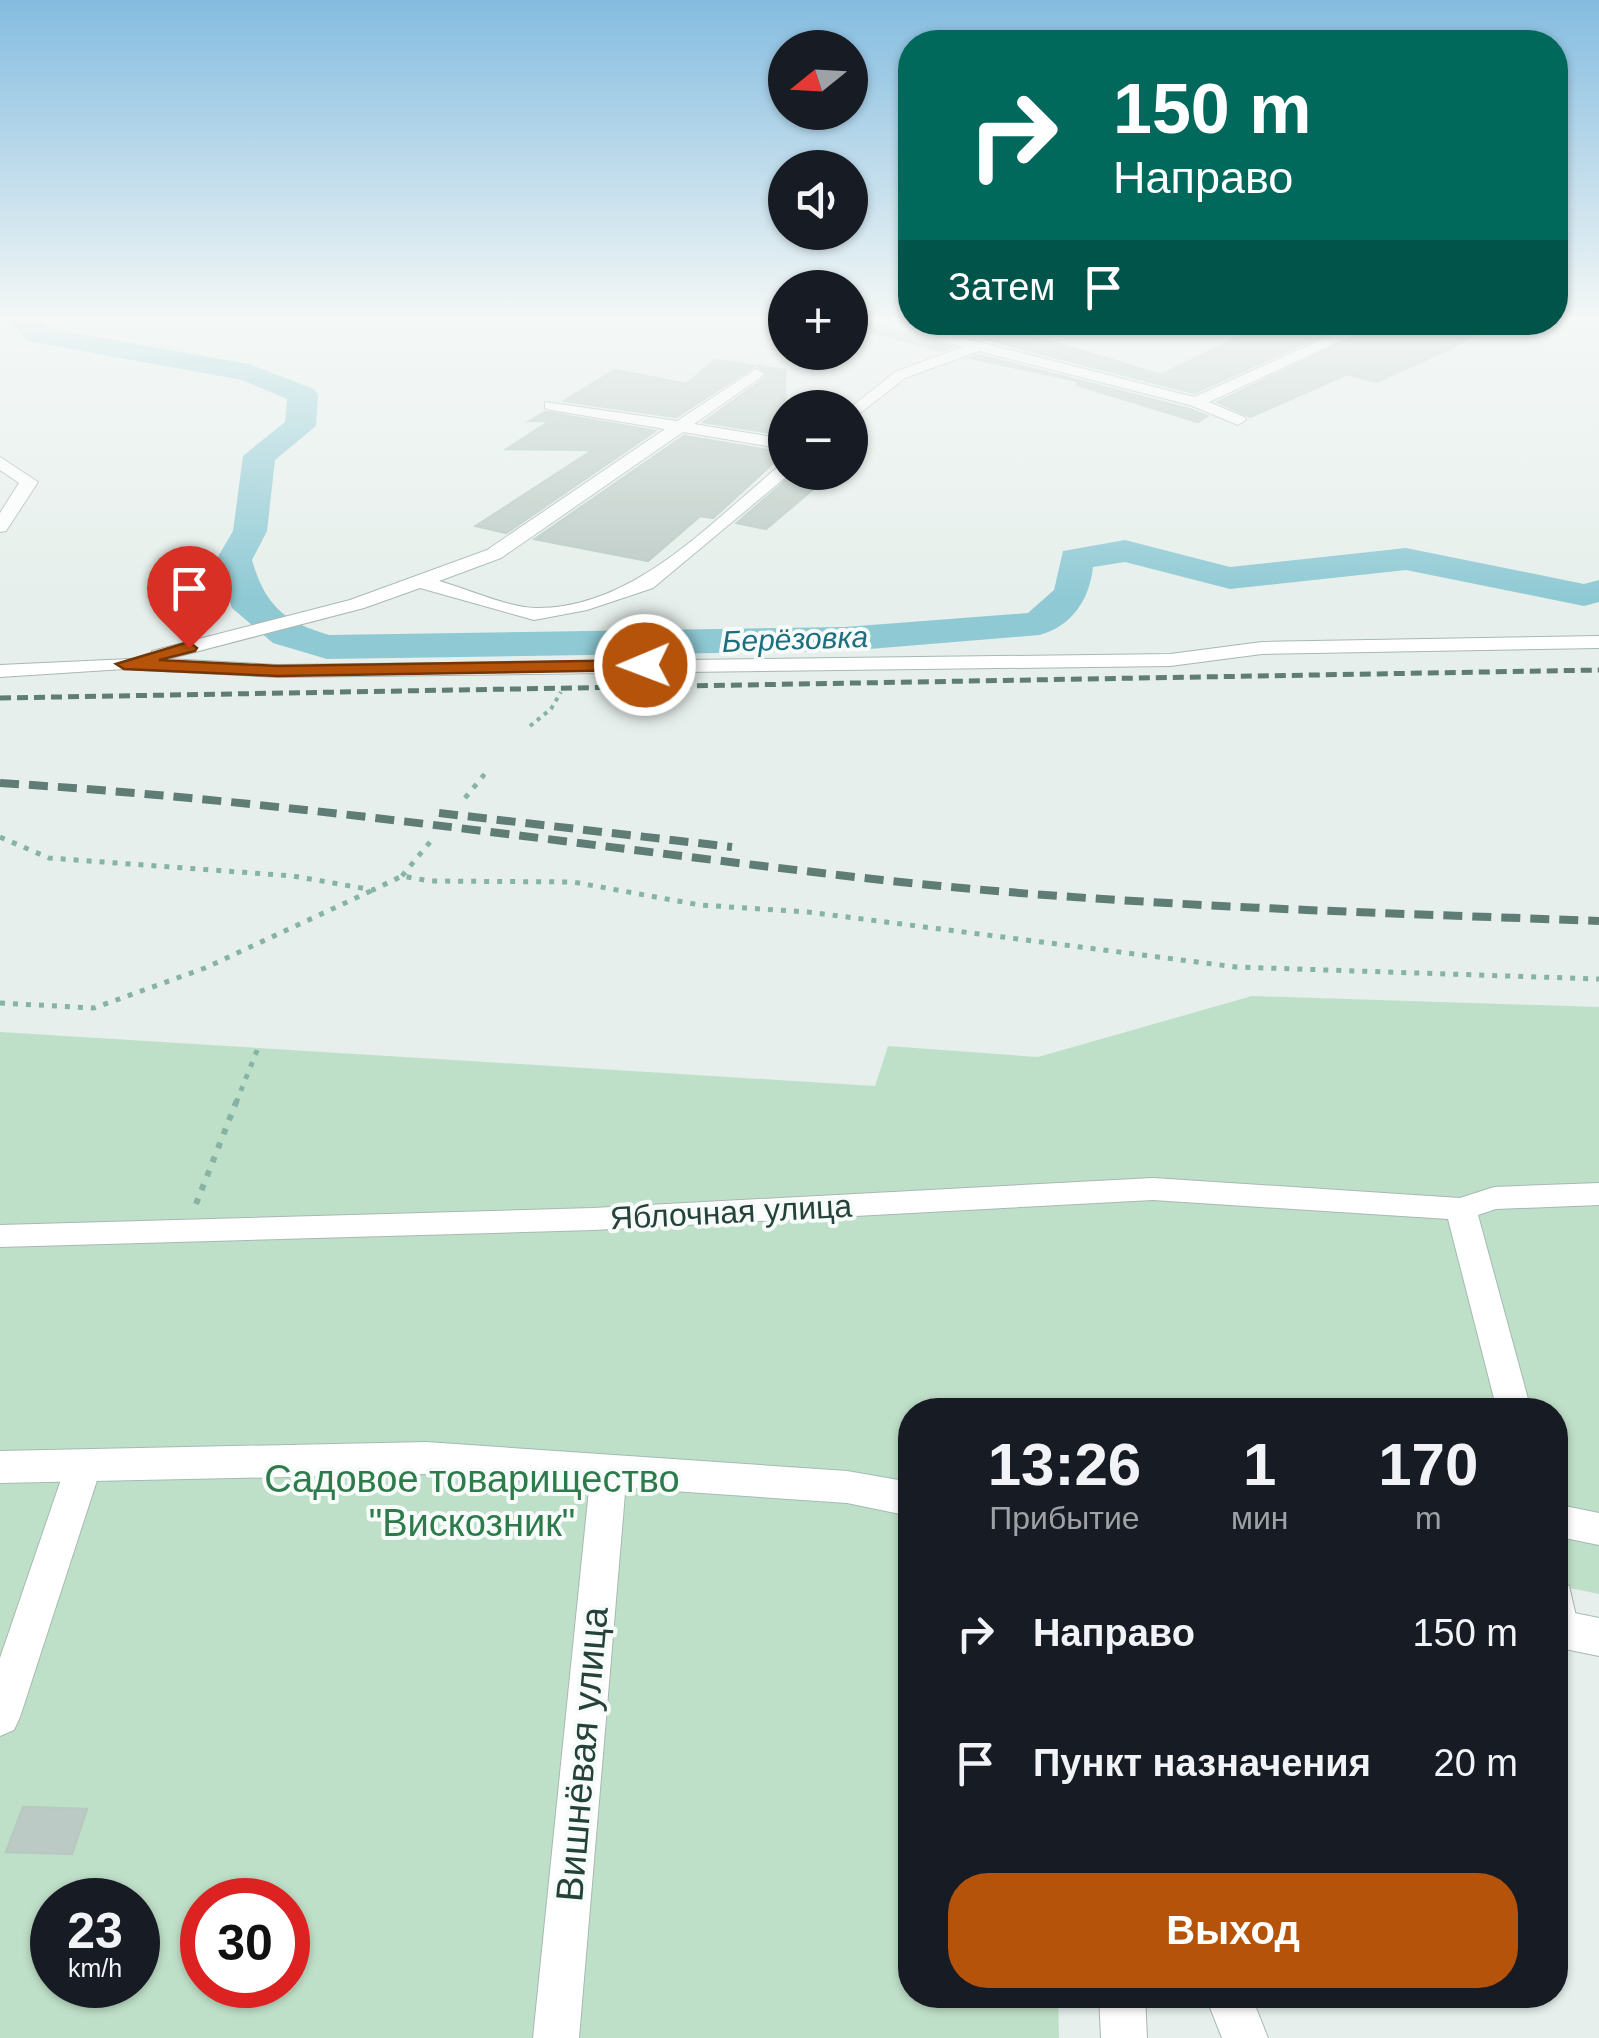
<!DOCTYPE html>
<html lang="ru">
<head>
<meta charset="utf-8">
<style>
	:root { --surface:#171b24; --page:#242831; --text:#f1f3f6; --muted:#9ea1a6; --accent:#b45309 }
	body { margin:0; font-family:Helvetica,sans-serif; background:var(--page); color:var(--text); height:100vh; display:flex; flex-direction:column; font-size:38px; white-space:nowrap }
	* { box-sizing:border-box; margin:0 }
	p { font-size:32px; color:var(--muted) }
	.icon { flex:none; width:55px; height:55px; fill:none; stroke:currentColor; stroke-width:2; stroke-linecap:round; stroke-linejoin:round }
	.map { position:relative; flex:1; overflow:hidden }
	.drawer { position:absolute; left:898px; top:1398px; width:670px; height:610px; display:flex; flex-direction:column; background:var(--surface); border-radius:40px; box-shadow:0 2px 8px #0004 }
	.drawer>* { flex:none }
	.guide { position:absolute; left:898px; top:30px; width:670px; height:305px; border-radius:40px; box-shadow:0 2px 8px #0004; background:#00695c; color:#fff; overflow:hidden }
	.needle { width:65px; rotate:252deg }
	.fabs { position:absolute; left:768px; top:30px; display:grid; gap:20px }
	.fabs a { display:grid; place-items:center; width:100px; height:100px; border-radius:50%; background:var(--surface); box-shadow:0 2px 8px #0004; font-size:50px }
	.speed { position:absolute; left:30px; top:1878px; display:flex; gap:20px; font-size:50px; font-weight:700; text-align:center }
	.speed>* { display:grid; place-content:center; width:130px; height:130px; border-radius:50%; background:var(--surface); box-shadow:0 2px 8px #0004; line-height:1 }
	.speed small { font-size:25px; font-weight:400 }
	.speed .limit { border:15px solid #d22; background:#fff; color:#111 }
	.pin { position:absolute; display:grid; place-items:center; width:85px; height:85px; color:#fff; margin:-102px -42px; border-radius:50% 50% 50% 0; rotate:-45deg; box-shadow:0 0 10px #0007 }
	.pin .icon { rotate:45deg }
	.me { position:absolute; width:110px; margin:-55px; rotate:269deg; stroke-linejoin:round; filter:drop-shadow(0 0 8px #0008) }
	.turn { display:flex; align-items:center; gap:35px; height:210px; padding:0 50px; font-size:45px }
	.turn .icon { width:130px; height:130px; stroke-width:2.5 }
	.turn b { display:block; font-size:70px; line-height:85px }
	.then { display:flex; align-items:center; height:95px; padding:0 50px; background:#0003; gap:20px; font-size:38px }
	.eta { display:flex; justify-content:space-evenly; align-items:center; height:170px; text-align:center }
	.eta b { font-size:60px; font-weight:800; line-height:70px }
	.action { display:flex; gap:20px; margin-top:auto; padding:20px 50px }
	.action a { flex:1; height:115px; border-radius:40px; background:var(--accent); color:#fff; font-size:40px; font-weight:800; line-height:115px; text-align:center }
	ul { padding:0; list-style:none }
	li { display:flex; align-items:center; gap:30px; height:130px; padding:0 50px }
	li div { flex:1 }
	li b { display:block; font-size:38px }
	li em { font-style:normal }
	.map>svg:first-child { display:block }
	.green { fill:#bfe0c8; fill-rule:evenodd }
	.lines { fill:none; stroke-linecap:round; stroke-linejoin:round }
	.river { fill:#8ec9d4; fill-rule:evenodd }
	.building { fill:#bbcac4; stroke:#b8c9c2; stroke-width:2.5 }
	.street-casing { stroke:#a8b8b2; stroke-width:2 }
	.secondary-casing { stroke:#a4bbb3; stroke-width:2 }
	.path-far2 { stroke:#86b3a5; stroke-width:4; stroke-dasharray:4 5; stroke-linecap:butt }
	.path-far1 { stroke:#86b3a5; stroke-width:5; stroke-dasharray:5 8; stroke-linecap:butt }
	.path { stroke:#86b3a5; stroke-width:6; stroke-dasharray:6 9; stroke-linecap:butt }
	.street { fill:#fff; fill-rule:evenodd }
	.secondary { fill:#fff; fill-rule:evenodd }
	.rail-far1 { stroke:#5f7d75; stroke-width:5; stroke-dasharray:11 6; stroke-linecap:butt }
	.rail { stroke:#5f7d75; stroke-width:8; stroke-dasharray:19 10; stroke-linecap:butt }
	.route { fill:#b45309; stroke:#753606; stroke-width:2.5 }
	.labels { text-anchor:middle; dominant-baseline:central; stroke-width:8; stroke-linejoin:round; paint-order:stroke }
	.far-water-label { font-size:30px; font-style:italic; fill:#1c6f80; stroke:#f7fbf9 }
	.street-label { font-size:32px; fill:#24423a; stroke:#f7fbf9 }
	.near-park-label { font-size:38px; fill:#2d7a4b; stroke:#f7fbf9 }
	.near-street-label { font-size:38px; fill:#24423a; stroke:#f7fbf9 }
</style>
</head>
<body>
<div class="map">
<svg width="1599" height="2038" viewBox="0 0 1599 2038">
	<rect width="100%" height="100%" fill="#e6efeb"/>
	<path class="green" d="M 1252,996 L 1599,1007 L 1599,1594 L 1555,1585 L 1555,1410 L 910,1410 L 910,1995 L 1058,1995 L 1059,2038 L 0,2038 L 0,1032 L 875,1086 L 888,1046 L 1038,1057 ZM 52,1900 L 138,1900 L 138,1985 L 52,1985 ZM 202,1900 L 288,1900 L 288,1985 L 202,1985 Z"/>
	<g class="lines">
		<path class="river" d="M 7,316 L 36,316 L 46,328 L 249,364 L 314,389 L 318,395 L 316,426 L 275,460 L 267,531 L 252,560 C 265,605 284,622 329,635 L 845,627 L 1028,613 L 1054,590 L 1063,551 L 1125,540 L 1230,567 L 1406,548 L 1584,584 L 1599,580 L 1599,602 L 1584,606 L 1406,570 L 1230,589 L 1125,562 L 1093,567 C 1090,598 1072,627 1039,635 L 845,651 L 327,659 L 273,643 L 232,608 L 216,560 L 233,531 L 243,456 L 285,422 L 287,399 L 242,380 L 27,341 Z"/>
	</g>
	<path class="building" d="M 918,322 L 986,322 L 1161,375 L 1265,324 L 1323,335 L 1194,393 Z
		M 1385,322 L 1494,322 L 1450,349 L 1376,382 L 1347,374 L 1250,417 L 1218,402 Z
		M 867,324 L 951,347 L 942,351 L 867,330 Z
		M 979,355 L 1189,409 L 1207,416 L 1198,422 L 1077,385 L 1078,381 L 970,358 Z
		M 716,360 L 755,366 L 676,417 L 564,401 L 615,370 L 686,384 Z
		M 759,366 L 785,370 L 785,435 L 704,422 L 767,377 Z
		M 545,412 L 655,431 L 506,533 L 476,526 L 593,450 L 507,449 L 550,421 L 530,421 Z
		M 684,436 L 784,453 L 713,518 L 700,516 L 648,561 L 535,539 Z
		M 796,472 L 833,472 L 766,529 L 737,523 Z
		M 23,1807 L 87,1809 L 72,1854 L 6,1852 Z"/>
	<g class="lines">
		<defs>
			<path id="street" d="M 854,316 L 877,316 L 1194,397 L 1361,322 L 1381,322 L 1209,402 L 1244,417 L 1246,420 L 1238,425 L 1190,405 L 979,351 L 905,378 L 850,421 L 850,408 L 895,372 L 963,347 Z
				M 756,369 L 764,374 L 761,377 L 694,424 L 785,439 L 785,449 L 683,432 L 501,558 L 439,581 C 468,589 506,607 536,608 C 633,609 710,523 779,466 L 785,465 L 785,472 L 792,472 L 653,588 L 587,610 L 534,620 L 420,588 L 364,608 L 168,659 L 278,665 L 1170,654 L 1262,642 L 1599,636 L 1599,648 L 1262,654 L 1170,666 L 278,677 L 124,669 L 0,677 L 0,665 L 151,658 L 152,651 L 350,600 L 487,550 L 665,429 L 551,410 L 545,408 L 545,402 L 677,421 Z
				M 0,457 L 38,482 L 6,531 L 0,532 L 0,513 L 19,483 L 0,470 Z
				M 1153,1178 L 1460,1198 L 1494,1187 L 1599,1183 L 1599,1205 L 1496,1209 L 1478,1215 L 1531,1410 L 1497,1410 L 1448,1219 L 1153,1200 L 593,1230 L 0,1247 L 0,1225 L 593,1208 Z
				M 84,1450 L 97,1455 L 102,1465 L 20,1717 L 14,1730 L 0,1736 L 0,1658 L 66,1465 L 71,1455 Z
				M 609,1455 L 622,1460 L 627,1470 L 579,2038 L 533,2038 L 591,1470 L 596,1460 Z
				M 1555,1504 L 1599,1513 L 1599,1545 L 1555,1536 Z
				M 1555,1581 L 1569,1586 L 1579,1629 L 1574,1641 L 1560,1646 L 1555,1645 Z
				M 1099,1995 L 1145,1995 L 1147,2038 L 1101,2038 Z
				M 1205,1995 L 1251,1995 L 1268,2038 L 1222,2038 Z"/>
			<path id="secondary" d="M 426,1442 L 847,1471 L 910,1482 L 910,1516 L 847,1503 L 426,1474 L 0,1483 L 0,1451 Z
				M 1555,1609 L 1599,1618 L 1599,1656 L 1555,1647 Z"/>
		</defs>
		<use href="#street" class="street-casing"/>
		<use href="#secondary" class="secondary-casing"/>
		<path class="path-far2" d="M 530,726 L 551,709 L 561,692
			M 482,777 L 486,772"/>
		<path class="path-far1" d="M 465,798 L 484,775
			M 0,837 L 49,858 L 293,876 L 373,890 L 402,876 L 430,881 L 573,882 L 700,905 L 808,912 L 1236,967 L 1599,979
			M 402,876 L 435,836
			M 0,1003 L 94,1008 L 205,968 L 373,890
			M 236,1103 L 258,1048"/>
		<path class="path" d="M 196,1204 L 237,1100"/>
		<use href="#street" class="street"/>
		<use href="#secondary" class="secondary"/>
		<path class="rail-far1" d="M 0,698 L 1599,670"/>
		<path class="rail" d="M 0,783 C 295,801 588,847 882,880 C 1120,906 1360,912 1599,921
			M 439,813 L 732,847"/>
	</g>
	<linearGradient id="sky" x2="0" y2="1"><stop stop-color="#84bce0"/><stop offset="0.53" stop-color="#f4f8f6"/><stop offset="1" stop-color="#f4f8f6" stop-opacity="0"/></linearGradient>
	<rect width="1599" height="601" fill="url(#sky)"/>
	<path class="route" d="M 189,642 L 197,648 L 195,651 L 159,660 L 278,666 L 645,660 L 654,665 L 645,670 L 278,676 L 124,669 L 116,664 Z"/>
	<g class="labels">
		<g class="far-water-label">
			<text transform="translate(795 639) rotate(-2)">Берёзовка</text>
		</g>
		<g class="street-label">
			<text transform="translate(731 1212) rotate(-3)">Яблочная улица</text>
		</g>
		<g class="near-park-label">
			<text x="472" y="1479">Садовое товарищество<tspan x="472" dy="44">"Вискозник"</tspan></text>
		</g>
		<g class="near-street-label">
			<text transform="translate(582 1754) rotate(-85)">Вишнёвая улица</text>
		</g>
	</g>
</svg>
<div class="fabs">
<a><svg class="needle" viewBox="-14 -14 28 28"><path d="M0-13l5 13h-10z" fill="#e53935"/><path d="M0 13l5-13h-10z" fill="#9ea1a6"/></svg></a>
<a><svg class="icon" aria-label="sound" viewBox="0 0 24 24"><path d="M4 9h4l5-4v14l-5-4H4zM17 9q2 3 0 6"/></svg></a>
<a>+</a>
<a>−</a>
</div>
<div class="speed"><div>23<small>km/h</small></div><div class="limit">30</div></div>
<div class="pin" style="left:189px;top:648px;background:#d93025"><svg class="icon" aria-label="arrive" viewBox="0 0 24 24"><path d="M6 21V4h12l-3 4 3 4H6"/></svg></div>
<svg class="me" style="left:645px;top:665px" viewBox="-20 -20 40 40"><circle r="17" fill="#b45309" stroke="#fff" stroke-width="3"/><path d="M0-11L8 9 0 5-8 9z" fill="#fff"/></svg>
<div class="guide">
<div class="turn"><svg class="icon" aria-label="right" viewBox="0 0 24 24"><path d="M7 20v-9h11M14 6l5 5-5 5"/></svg><div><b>150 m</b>Направо</div></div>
<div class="then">Затем<svg class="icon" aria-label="arrive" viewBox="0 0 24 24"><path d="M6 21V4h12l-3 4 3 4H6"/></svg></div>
</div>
<section class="drawer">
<div class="eta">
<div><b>13:26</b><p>Прибытие</p></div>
<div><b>1</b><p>мин</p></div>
<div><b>170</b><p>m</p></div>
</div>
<ul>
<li><svg class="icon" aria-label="right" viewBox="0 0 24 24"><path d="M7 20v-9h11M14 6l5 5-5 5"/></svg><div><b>Направо</b></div><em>150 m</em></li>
<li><svg class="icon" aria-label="arrive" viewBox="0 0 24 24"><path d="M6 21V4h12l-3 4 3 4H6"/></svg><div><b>Пункт назначения</b></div><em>20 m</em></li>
</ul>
<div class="action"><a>Выход</a></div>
</section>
</div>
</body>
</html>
